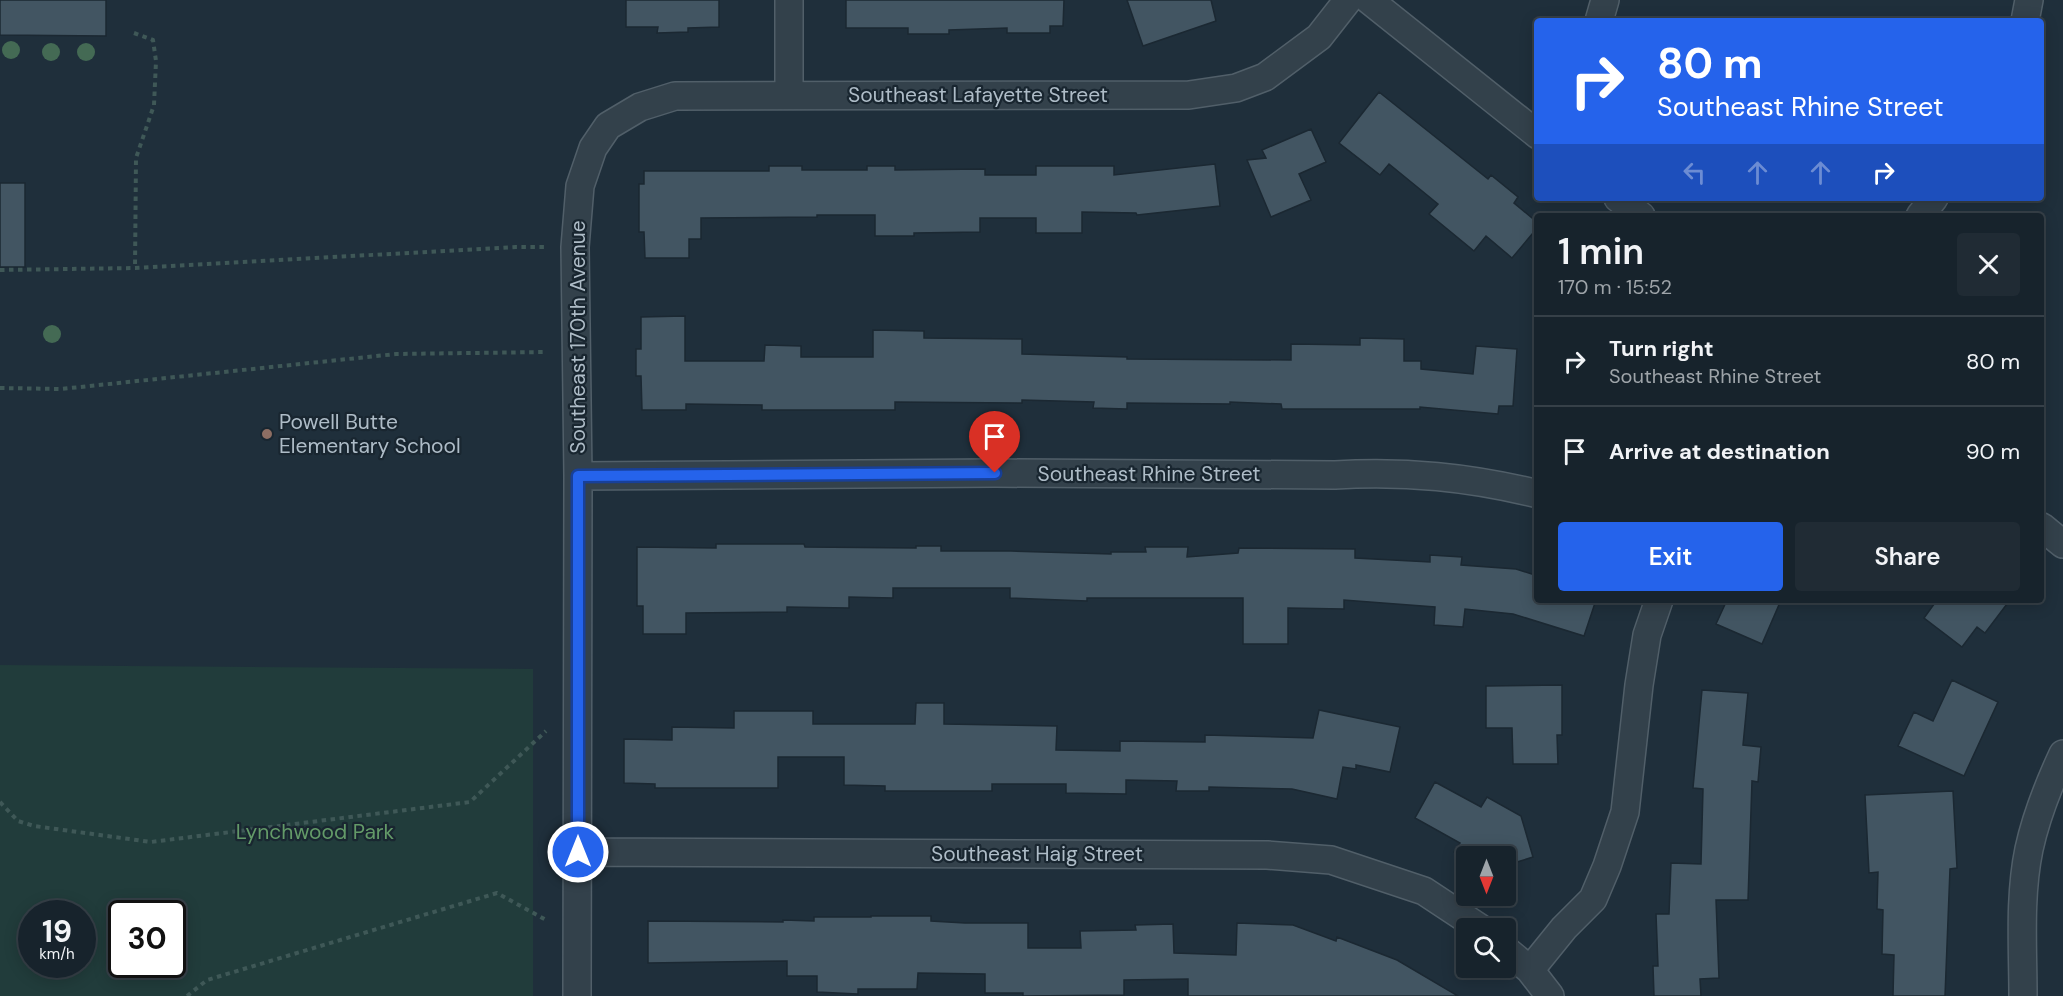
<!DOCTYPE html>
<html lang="en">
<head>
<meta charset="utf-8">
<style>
	:root { --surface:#17232c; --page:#202b34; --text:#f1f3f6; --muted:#9ea4a9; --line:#364048; --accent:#2563eb }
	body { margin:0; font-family:"DM Sans",sans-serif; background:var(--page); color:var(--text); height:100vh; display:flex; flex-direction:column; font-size:22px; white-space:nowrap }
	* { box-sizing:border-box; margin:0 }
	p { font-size:20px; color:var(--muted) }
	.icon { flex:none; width:33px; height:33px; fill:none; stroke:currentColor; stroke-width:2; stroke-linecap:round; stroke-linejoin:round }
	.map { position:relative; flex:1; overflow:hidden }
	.side { position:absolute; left:1534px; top:213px; width:510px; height:390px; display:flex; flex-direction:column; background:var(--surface); border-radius:6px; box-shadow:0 3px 15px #0003,0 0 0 2px var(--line) }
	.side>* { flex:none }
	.hud { position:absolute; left:1534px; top:18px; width:510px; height:183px; border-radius:6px; box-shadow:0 3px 15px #0003,0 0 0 2px var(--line); background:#2563eb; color:#fff; overflow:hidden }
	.needle { width:39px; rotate:180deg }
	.buttons { position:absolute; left:1456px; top:846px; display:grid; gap:12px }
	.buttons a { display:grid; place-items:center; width:60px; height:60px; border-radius:6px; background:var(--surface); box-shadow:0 3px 15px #0003,0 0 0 2px var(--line); font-size:30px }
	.speed { position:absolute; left:18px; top:900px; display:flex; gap:12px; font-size:30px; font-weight:700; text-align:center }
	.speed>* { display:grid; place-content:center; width:78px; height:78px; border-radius:50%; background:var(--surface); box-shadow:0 3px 15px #0003,0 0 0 2px var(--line); line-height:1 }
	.speed small { font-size:15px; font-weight:400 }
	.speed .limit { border:3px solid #111; border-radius:9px; background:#fff; color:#111 }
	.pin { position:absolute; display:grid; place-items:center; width:51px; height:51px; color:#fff; margin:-62px -26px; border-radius:50% 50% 50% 0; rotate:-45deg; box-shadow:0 0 6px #0007 }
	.pin .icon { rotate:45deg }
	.me { position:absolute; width:66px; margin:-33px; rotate:0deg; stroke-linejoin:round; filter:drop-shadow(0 0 4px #0008) }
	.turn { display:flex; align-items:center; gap:21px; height:126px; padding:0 24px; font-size:27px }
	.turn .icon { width:78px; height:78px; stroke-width:2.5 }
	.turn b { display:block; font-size:42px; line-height:51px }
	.lanes { display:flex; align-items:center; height:57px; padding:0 24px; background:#0003; justify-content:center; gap:30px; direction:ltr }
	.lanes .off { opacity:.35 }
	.round { display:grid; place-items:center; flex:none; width:63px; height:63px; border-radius:6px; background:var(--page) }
	.head { display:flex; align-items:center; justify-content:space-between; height:102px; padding:0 24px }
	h1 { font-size:36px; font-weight:600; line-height:45px }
	.cta { display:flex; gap:12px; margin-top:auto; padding:12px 24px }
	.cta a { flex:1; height:69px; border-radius:6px; background:var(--accent); color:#fff; font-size:24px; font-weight:600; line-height:69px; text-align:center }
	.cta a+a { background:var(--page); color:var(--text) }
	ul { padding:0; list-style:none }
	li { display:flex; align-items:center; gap:18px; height:90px; padding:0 24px; border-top:2px solid var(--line) }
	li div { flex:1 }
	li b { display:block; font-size:22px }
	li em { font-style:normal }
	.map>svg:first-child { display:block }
	.green { fill:#213c3b; fill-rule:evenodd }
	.building { fill:#425562; stroke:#1b2832; stroke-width:1.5 }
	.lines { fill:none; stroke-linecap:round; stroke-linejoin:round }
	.street-casing { stroke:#515f69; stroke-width:30 }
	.path { stroke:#3f5857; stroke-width:4; stroke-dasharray:4.5 4.5; stroke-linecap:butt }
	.street { stroke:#33414b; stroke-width:27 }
	.tree { fill:#446a54 }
	.route-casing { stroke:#184099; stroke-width:15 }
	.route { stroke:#2563eb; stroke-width:10 }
	.education-dot { fill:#8d6e63; stroke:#192630; stroke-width:2 }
	.labels { text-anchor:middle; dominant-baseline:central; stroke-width:4.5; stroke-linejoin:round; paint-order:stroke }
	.street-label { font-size:21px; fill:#aebcc7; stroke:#192630 }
	.poi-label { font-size:21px; fill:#aebcc7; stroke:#192630; text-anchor:start }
	.park-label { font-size:21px; fill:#639a68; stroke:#192630 }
</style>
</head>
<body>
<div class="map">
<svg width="2063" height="996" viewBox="0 0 2063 996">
	<rect width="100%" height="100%" fill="#1f2f3b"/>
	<path class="green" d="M 0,665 L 533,669 L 533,996 L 0,996 ZM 32,914 L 82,914 L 82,964 L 32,964 ZM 122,914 L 172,914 L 172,964 L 122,964 Z"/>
	<path class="building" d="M 0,0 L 106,0 L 106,36 L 0,35 Z
		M 626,0 L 719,0 L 719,27 L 688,28 L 688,32 L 657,33 L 658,27 L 626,27 Z
		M 846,0 L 1064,0 L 1063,26 L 1050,26 L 1050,33 L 1007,33 L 1007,28 L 949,30 L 949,34 L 908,34 L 908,28 L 846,28 Z
		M 1127,0 L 1211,0 L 1216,21 L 1143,46 Z
		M 1379,92 L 1488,179 L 1491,175 L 1518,197 L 1514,203 L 1538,223 L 1538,227 L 1512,258 L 1486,236 L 1474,251 L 1429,214 L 1438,204 L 1389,164 L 1380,175 L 1339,143 Z
		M 1311,129 L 1326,162 L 1299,174 L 1311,200 L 1271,217 L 1247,160 L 1266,158 L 1262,150 Z
		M 1215,164 L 1220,206 L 1137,215 L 1136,213 L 1082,212 L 1082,233 L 1036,233 L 1036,218 L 980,218 L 980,232 L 914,233 L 914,236 L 875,236 L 875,215 L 817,215 L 817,217 L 701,218 L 701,239 L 689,239 L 689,258 L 645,258 L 644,232 L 639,232 L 639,184 L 644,184 L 644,171 L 769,171 L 769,166 L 802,166 L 802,170 L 867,170 L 867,166 L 895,166 L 895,170 L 985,169 L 985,175 L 1036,175 L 1036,166 L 1114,166 L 1114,175 Z
		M 0,183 L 25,183 L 25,267 L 0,267 Z
		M 685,316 L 685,361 L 764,361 L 765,345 L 801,346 L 801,357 L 873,357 L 873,330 L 924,331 L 924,338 L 1022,339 L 1022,354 L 1127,357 L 1127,359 L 1291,360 L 1291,344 L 1360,345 L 1360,338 L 1404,339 L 1404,361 L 1421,361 L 1421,369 L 1473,374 L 1476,346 L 1517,349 L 1513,406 L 1499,406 L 1498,414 L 1420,407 L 1420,409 L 1282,409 L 1281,404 L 1230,402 L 1230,404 L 1127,403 L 1127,409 L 1093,408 L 1094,402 L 1022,400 L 1022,403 L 895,402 L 895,410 L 762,410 L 762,405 L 686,404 L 686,410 L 642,410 L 641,376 L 636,376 L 636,349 L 641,349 L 641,317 Z
		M 716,544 L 804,544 L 805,547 L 916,548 L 916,546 L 941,546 L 941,551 L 1011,551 L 1111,554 L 1111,552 L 1146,552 L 1145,547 L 1188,547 L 1187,557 L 1238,553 L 1239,548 L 1355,549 L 1355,558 L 1430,562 L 1430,555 L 1462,557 L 1461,565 L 1516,569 L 1538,576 L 1538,600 L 1596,600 L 1584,636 L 1513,614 L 1465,609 L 1463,627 L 1434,625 L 1435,607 L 1344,600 L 1344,609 L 1288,608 L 1288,644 L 1243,644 L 1243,598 L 1087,598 L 1087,601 L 1010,598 L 1010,588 L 893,588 L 893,598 L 849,597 L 849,608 L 787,607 L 787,612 L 686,613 L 686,634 L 643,634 L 643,606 L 637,606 L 637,547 L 716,548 Z
		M 1727,600 L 1781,600 L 1762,644 L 1716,624 Z
		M 1937,600 L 2010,600 L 1985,633 L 1977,627 L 1962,647 L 1924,618 Z
		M 1952,680 L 1998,702 L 1964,776 L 1898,746 L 1914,712 L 1933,721 Z
		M 1562,685 L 1562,735 L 1557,735 L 1558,764 L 1513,764 L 1512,728 L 1486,728 L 1486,686 Z
		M 1702,690 L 1748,693 L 1743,745 L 1761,747 L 1758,782 L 1752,781 L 1748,900 L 1716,900 L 1719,978 L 1700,979 L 1701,996 L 1654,996 L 1653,966 L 1658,966 L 1656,914 L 1669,914 L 1671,863 L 1701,864 L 1703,789 L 1693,788 Z
		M 916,703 L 944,703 L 944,724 L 1057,726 L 1056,750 L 1120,751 L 1120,741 L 1205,742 L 1205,735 L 1313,738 L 1319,710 L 1400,727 L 1390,772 L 1356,765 L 1356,769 L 1343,767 L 1337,799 L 1292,789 L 1209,787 L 1209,791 L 1176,791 L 1177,781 L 1126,780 L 1126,794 L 1066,793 L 1066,784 L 992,784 L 992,791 L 885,791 L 885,786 L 844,785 L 844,757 L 778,757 L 778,788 L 655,788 L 655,784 L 624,783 L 624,739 L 672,740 L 672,727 L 734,728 L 734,711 L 813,711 L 813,724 L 915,724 Z
		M 1435,782 L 1481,807 L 1487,797 L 1521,816 L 1533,857 L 1514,863 L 1506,876 L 1506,856 L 1467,856 L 1467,860 L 1454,852 L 1460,843 L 1415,818 Z
		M 1953,791 L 1957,868 L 1950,869 L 1945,996 L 1893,996 L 1894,955 L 1882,954 L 1883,910 L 1877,909 L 1878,872 L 1869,873 L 1865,795 Z
		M 871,916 L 931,916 L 931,921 L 965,923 L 1028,923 L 1028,948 L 1081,948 L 1080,931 L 1136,930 L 1135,925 L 1173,924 L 1174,953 L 1236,955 L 1237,923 L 1293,925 L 1336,941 L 1337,937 L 1397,960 L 1458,996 L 1188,996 L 1188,979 L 1124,980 L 1124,995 L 1023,996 L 1023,993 L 985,993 L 985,974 L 918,973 L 917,989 L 858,989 L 858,994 L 817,992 L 817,976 L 787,976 L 787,961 L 648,963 L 648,921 L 783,922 L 783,920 L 814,921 L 814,917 L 871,917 Z"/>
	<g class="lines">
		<defs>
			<path id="street" d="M 789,0 L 789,95
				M 1369,0 L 1538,135
				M 1599,21 L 1605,0
				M 2025,21 L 2029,0
				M 1618,198 L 1641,216
				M 1920,216 L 1934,198
				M 578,476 L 995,473 L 1335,475 C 1406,471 1469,477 1538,494
				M 2042,527 L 2063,544
				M 578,852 L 1267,855 L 1331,860 L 1424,891 L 1480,928
				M 1506,950 L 1530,970 L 1550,996
				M 1530,970 L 1564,928 L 1593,899 L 1607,866 L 1625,812 L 1639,685 L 1647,635 L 1659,600
				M 577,996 L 578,476 L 575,247 L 580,186 L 593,148 L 608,126 L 640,107 L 675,96 L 1189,95 L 1236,88 L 1265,77 L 1319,37 L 1348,0
				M 2023,996 C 2023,948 2019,897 2029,849 C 2036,817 2049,784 2063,754"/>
		</defs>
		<use href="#street" class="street-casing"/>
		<path class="path" d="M 134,33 L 153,40 L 156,61 L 154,105 L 136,158 L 135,268
			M 0,270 L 135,268 L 516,247 L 545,247
			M 0,388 L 61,389 L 396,354 L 546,352
			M 0,802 L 18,821 L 34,826 L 151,842 L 470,802 L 546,731
			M 187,996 L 207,980 L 497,893 L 548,921"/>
		<use href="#street" class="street"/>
	</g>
	<g class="tree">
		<circle cx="11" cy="50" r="9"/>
		<circle cx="51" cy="52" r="9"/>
		<circle cx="86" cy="52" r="9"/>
		<circle cx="52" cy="334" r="9"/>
	</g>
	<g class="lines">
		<defs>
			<path id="route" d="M 578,852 L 578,476 L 995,473"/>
		</defs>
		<use href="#route" class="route-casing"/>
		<use href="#route" class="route"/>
	</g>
	<circle class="education-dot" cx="267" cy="434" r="6"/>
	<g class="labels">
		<g class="street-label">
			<text x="978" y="95">Southeast Lafayette Street</text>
			<text transform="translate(578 337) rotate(-90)">Southeast 170th Avenue</text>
			<text x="1149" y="474">Southeast Rhine Street</text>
			<text x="1037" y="854">Southeast Haig Street</text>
		</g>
		<g class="poi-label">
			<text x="279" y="422">Powell Butte<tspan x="279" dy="24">Elementary School</tspan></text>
		</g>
		<g class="park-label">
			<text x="315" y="832">Lynchwood Park</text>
		</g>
	</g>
</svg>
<div class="buttons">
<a><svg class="needle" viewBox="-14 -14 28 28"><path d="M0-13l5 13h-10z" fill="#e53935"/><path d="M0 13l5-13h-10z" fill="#9ea4a9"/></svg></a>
<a><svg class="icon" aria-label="search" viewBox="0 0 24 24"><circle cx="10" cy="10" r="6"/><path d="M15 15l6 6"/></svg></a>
</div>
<div class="speed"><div>19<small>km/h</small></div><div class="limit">30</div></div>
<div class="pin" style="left:995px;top:473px;background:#d93025"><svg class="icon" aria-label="arrive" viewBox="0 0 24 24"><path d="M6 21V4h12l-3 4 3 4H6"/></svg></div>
<svg class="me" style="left:578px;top:852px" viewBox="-20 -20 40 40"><circle r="17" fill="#2563eb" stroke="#fff" stroke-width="3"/><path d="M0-11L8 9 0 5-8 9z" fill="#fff"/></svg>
<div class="hud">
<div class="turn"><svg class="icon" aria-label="right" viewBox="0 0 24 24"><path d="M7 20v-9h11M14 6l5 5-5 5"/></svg><div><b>80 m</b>Southeast Rhine Street</div></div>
<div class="lanes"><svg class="icon off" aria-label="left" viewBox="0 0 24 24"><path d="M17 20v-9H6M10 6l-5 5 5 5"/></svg><svg class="icon off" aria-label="ahead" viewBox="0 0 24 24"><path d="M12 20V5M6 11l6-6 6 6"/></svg><svg class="icon off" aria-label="ahead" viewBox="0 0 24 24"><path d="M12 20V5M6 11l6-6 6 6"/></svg><svg class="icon" aria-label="right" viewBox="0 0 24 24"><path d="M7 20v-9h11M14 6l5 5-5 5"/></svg></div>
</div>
<section class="side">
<div class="head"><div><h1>1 min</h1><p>170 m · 15:52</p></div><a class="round"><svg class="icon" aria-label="close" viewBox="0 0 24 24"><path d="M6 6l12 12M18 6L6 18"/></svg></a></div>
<ul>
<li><svg class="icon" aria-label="right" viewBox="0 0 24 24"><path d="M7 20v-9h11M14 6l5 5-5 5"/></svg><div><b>Turn right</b><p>Southeast Rhine Street</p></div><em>80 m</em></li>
<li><svg class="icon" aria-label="arrive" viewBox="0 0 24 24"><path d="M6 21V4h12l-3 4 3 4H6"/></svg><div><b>Arrive at destination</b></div><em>90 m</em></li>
</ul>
<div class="cta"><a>Exit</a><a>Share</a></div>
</section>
</div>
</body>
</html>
